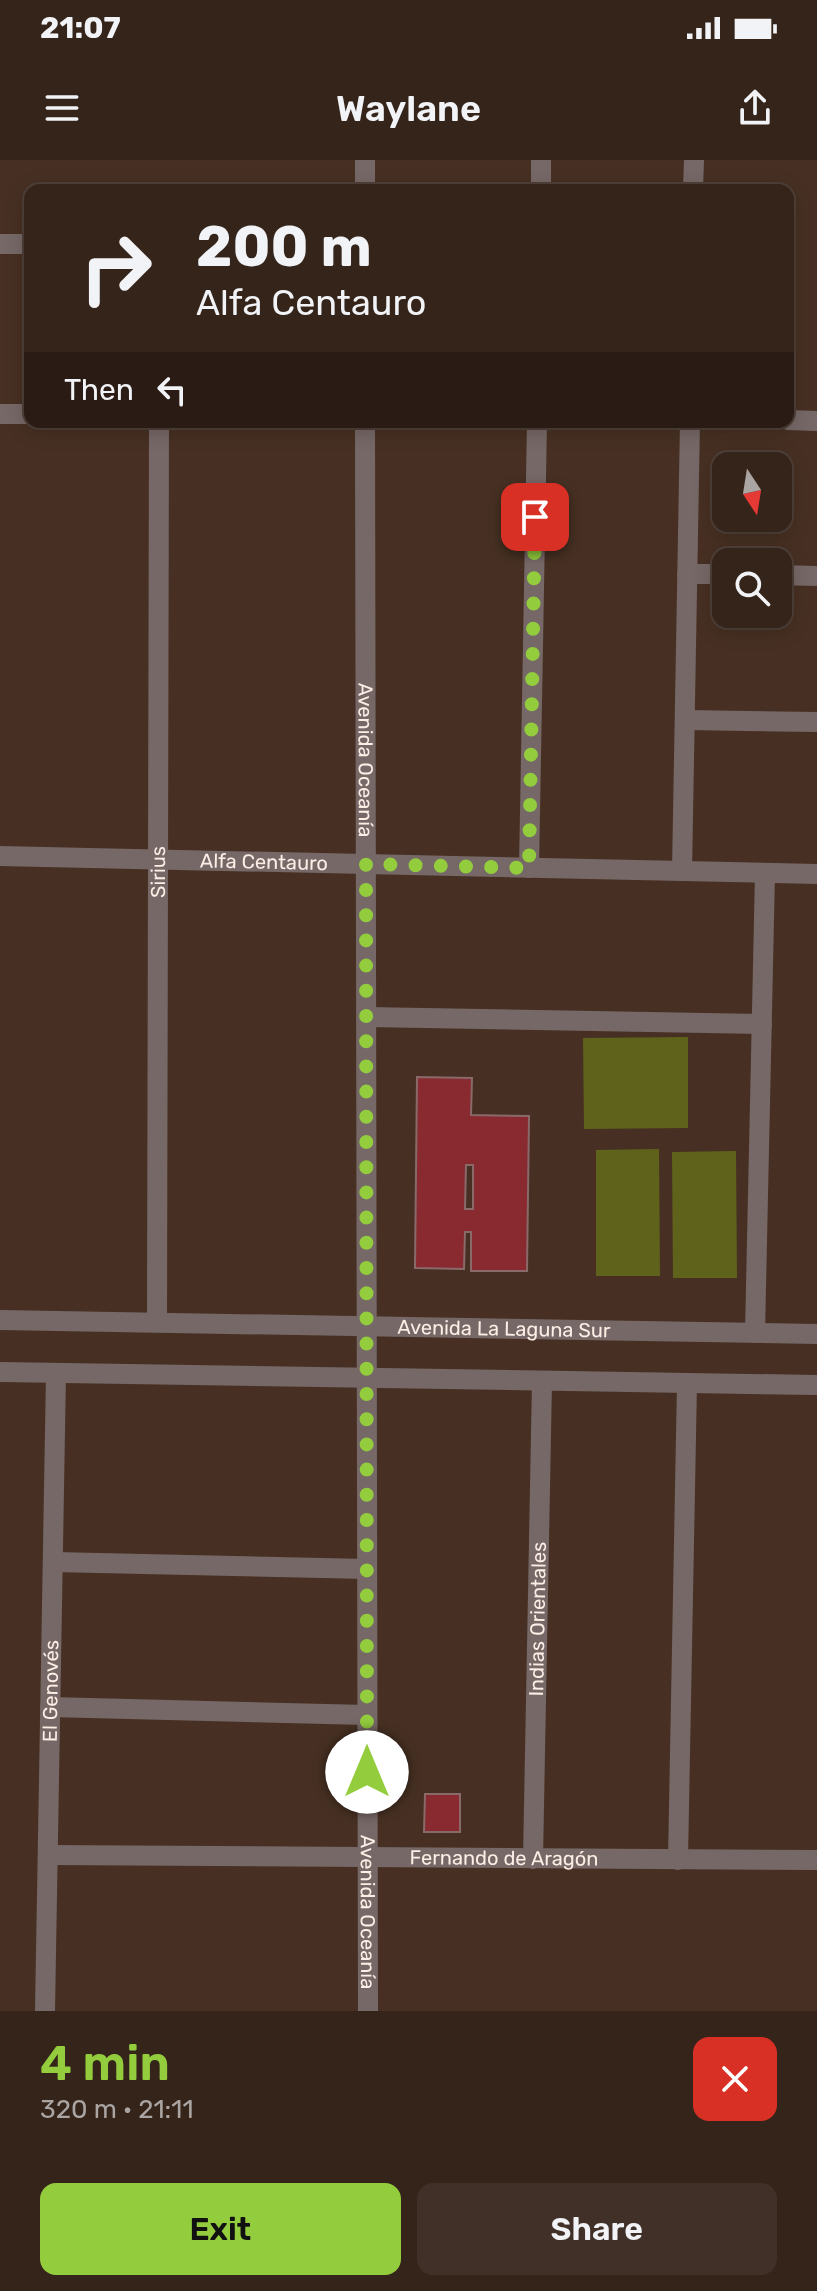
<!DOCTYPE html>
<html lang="en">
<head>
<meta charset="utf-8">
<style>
	:root { --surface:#35241a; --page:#403027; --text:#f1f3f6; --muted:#aaa4a2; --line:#4f4139; --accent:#93cd3e }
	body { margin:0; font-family:Rubik,sans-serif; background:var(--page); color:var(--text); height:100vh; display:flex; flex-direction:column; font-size:30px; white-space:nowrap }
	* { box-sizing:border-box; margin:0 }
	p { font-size:26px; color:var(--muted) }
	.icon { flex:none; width:44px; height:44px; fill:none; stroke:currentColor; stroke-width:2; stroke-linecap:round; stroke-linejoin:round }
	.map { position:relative; height:1851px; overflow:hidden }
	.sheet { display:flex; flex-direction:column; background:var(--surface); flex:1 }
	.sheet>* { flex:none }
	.banner { position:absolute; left:24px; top:24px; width:770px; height:244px; border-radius:16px; box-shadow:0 4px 20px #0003,0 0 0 2px var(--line); background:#35241a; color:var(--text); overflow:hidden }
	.needle { width:52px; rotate:168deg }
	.controls { position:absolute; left:712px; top:292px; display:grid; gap:16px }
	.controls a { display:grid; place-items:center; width:80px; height:80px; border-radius:16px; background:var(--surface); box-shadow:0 4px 20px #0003,0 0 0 2px var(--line); font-size:40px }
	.pin { position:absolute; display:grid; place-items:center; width:68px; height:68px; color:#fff; margin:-34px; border-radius:16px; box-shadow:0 4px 12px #0006 }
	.me { position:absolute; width:88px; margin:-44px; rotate:0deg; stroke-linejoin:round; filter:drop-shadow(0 0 6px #0008) }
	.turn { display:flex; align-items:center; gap:28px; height:168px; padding:0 40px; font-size:36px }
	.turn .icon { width:104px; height:104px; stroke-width:2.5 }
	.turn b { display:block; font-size:56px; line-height:68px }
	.then { display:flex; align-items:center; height:76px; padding:0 40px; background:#0003; gap:16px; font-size:30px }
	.round { display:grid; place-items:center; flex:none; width:84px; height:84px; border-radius:16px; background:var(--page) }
	.overview { display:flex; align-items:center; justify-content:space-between; height:136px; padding:0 40px }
	h1 { font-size:48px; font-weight:600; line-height:60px; color:var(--accent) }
	.cta { display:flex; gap:16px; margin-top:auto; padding:16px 40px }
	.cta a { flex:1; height:92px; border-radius:16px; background:var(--accent); color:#111; font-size:32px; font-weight:600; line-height:92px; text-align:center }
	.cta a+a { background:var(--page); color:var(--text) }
	.status { display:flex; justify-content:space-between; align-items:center; height:56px; padding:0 40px; background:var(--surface); direction:ltr }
	.status svg { height:22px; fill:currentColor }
	header { display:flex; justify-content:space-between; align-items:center; height:104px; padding:0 40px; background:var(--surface); font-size:36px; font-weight:600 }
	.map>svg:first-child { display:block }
	.green { fill:#5f621b }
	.building { fill:#882a30; stroke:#896a69; stroke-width:2; fill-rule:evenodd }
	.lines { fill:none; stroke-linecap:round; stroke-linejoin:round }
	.minor { stroke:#766867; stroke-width:20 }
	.route { stroke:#93cd3e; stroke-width:14; stroke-dasharray:0 25.2 }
	.labels { text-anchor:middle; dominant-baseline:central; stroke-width:7; stroke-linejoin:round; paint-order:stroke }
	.street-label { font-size:20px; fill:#fcede5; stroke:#473023 }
</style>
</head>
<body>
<div class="status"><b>21:07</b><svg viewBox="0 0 49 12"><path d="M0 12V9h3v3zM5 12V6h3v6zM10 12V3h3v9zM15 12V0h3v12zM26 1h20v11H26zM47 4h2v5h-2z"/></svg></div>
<header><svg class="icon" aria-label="menu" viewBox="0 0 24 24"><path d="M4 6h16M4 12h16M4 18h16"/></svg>Waylane<svg class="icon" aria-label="share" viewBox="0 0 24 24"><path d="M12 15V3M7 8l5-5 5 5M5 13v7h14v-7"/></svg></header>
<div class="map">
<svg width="817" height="1851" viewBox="0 0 817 1851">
	<rect width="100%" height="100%" fill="#473023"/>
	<path class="green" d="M 688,877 L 688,968 L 584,969 L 583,878 Z
		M 659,989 L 660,1116 L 596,1116 L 596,990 Z
		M 736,991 L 737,1118 L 673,1118 L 672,992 Z"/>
	<path class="building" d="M 417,917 L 472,918 L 471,955 L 529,956 L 527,1111 L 471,1111 L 471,1072 L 465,1072 L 464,1109 L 415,1108 ZM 466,1005 L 473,1005 L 473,1049 L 465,1049 Z
		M 425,1634 L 460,1634 L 460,1672 L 424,1672 Z"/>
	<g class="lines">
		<g class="minor">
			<path d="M 365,0 L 365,30"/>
			<path d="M 541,30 L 541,0"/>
			<path d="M 693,30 L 694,0"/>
			<path d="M 0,84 L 30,84"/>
			<path d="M 0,254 L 30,254"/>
			<path d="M 788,260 L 817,261"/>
			<path id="s1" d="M 365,262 L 368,1851"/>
			<path d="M 687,414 L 726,414"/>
			<path d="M 778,415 L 817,416"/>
			<path d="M 685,560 L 817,562"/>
			<path id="s2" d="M 0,696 L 817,714"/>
			<path d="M 529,708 L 537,262"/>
			<path d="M 682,711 L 690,262"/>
			<path d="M 367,857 L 762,864"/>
			<path id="s3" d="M 0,1160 L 817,1174"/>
			<path id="s4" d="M 157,1162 L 159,262"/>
			<path d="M 755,1173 L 765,713"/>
			<path d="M 0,1212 L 817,1225"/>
			<path d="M 53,1402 L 367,1409"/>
			<path d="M 50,1547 L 367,1555"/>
			<path id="s5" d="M 48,1695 L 817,1700"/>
			<path id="s6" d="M 533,1699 L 542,1221"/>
			<path d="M 678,1700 L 687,1223"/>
			<path id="s7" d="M 45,1851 L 56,1213"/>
		</g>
	</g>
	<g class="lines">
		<path class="route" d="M 367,1612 L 366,704 L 529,708 L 535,357"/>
	</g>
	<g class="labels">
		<g class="street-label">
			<text stroke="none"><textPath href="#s1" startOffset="338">Avenida Oceanía</textPath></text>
			<text stroke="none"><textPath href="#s2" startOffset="264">Alfa Centauro</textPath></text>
			<text stroke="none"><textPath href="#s4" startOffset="450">Sirius</textPath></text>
			<text stroke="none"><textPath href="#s3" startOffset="504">Avenida La Laguna Sur</textPath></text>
			<text stroke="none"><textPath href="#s6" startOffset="240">Indias Orientales</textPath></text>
			<text stroke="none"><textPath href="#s7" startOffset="320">El Genovés</textPath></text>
			<text stroke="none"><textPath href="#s5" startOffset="456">Fernando de Aragón</textPath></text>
			<text stroke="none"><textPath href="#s1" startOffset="1490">Avenida Oceanía</textPath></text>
		</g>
	</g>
</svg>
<div class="controls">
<a><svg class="needle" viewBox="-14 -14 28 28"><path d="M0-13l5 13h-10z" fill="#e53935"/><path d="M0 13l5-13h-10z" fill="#aaa4a2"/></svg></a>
<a><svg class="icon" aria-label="search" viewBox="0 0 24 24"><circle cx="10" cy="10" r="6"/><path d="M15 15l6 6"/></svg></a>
</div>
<div class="pin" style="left:535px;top:357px;background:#d93025"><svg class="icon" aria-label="arrive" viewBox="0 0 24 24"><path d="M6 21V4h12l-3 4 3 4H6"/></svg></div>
<svg class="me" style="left:367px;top:1612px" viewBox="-20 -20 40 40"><circle r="19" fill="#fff"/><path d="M0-13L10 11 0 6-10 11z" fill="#93cd3e"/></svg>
<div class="banner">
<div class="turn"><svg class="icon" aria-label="right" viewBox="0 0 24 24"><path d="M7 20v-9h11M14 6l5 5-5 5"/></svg><div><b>200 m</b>Alfa Centauro</div></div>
<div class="then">Then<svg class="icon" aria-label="left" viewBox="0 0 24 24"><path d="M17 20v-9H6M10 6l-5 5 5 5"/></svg></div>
</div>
</div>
<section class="sheet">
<div class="overview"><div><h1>4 min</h1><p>320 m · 21:11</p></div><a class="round" style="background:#d93025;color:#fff"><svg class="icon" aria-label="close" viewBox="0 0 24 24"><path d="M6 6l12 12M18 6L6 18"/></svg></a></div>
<div class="cta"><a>Exit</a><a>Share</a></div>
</section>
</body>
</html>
